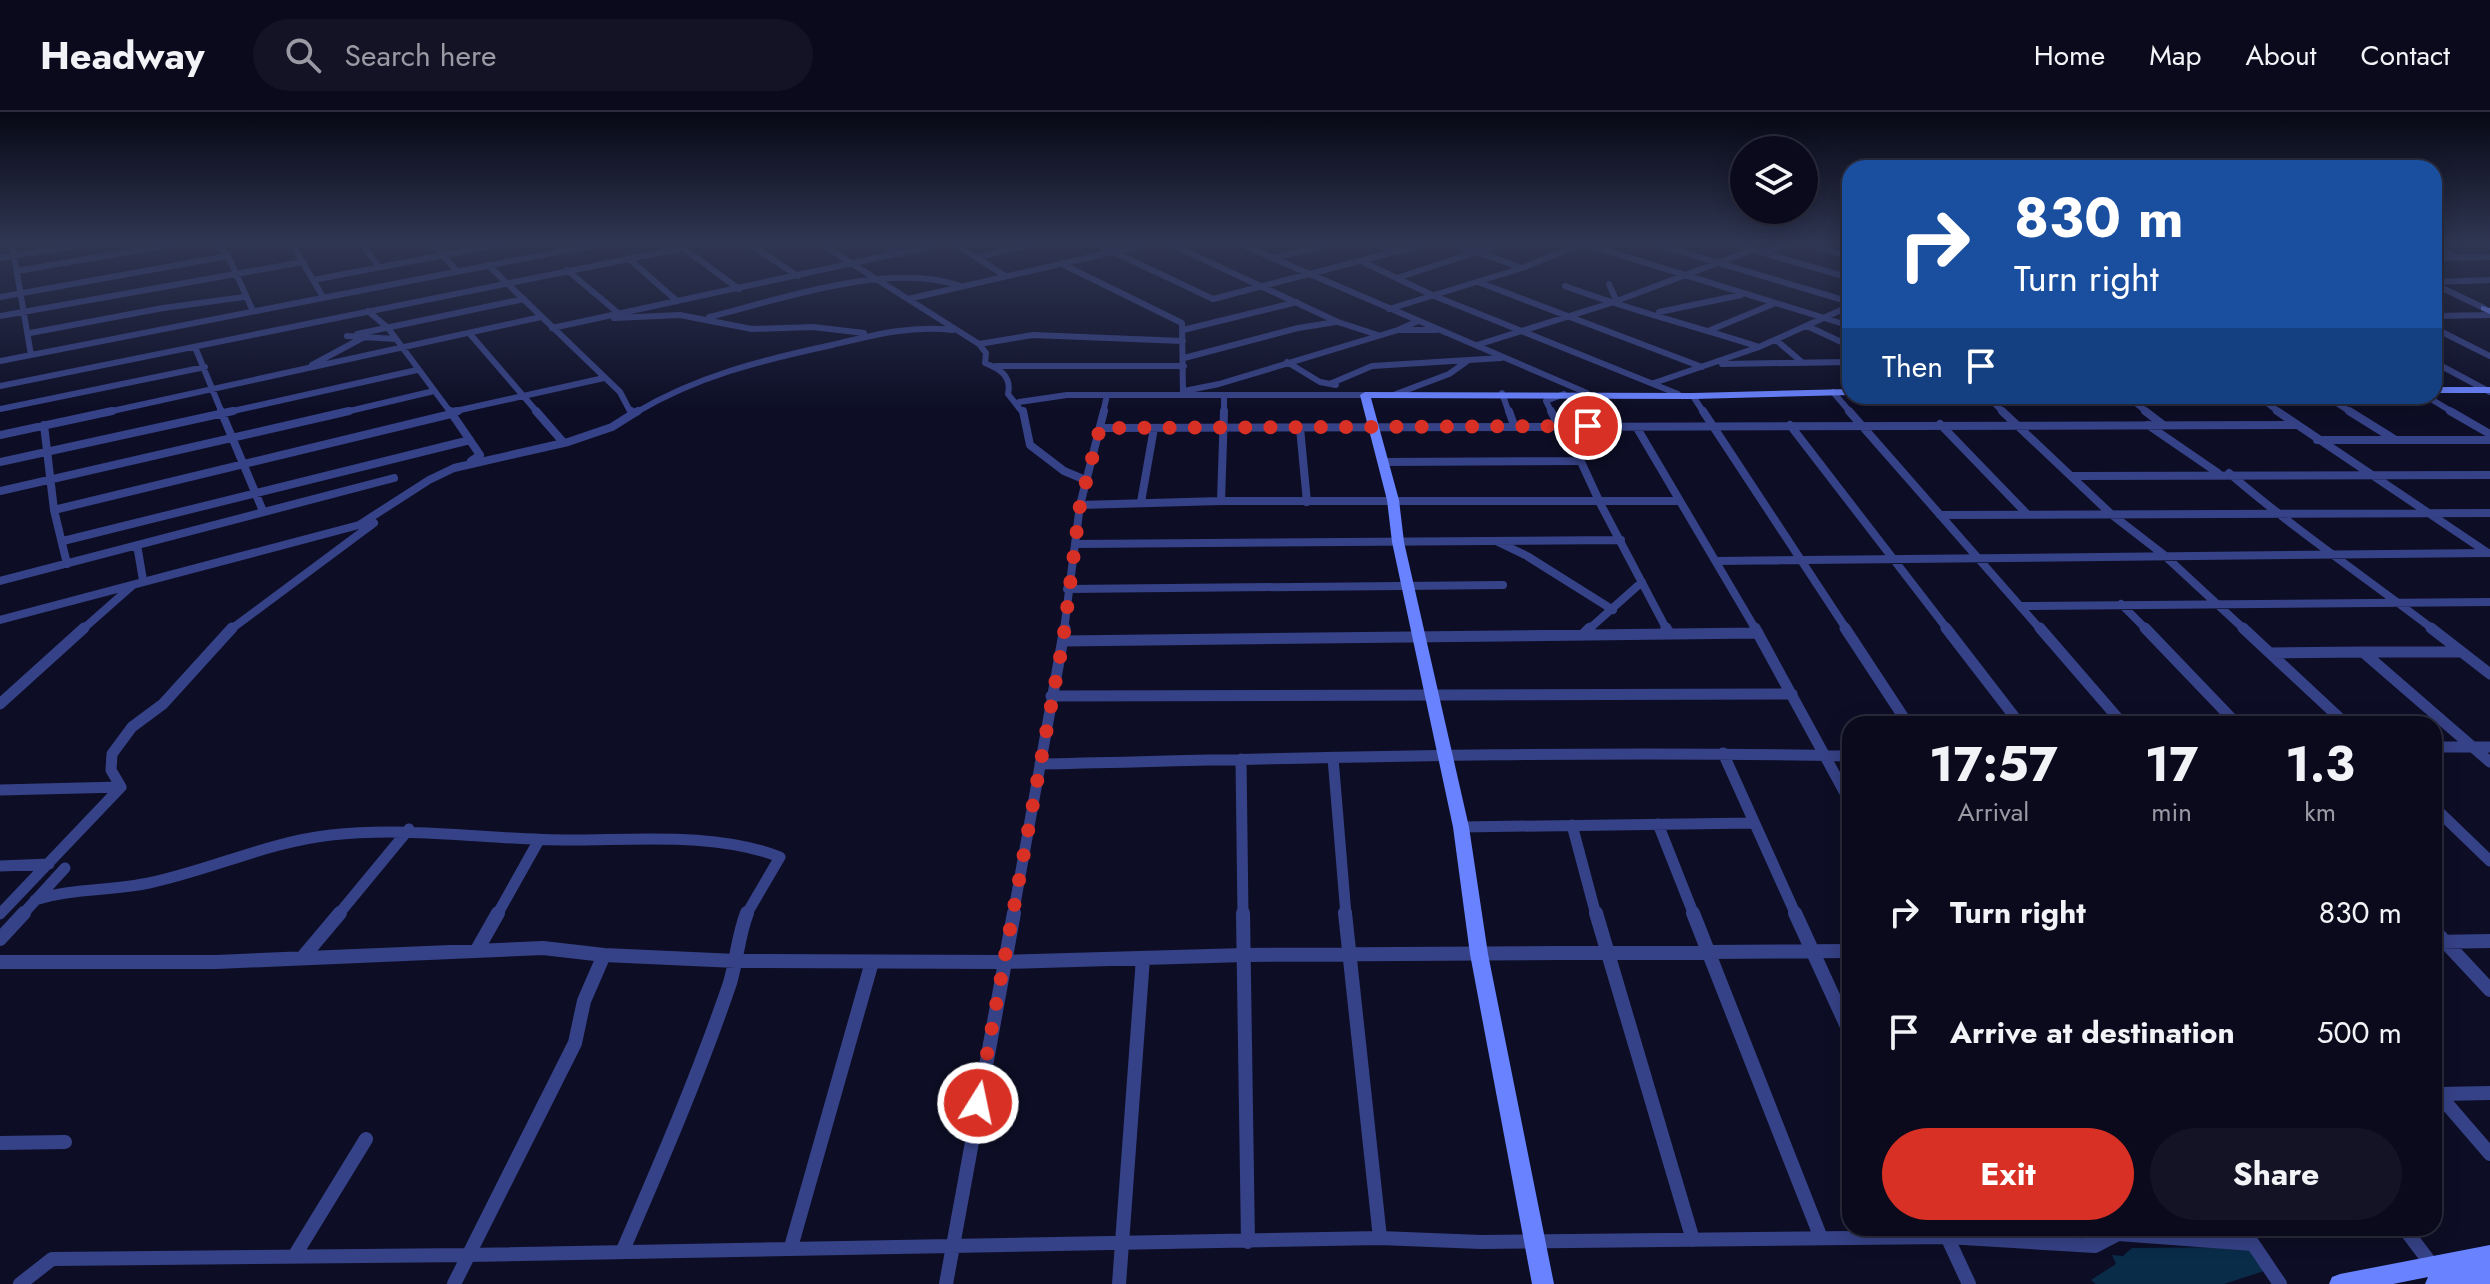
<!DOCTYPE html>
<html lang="en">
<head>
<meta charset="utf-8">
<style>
	:root { --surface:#0a0a1c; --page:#131325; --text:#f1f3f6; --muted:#999aa3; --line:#2a2b3b; --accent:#d93025 }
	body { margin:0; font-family:Jost,sans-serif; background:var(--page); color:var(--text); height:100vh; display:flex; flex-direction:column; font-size:30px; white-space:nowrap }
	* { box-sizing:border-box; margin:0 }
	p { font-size:26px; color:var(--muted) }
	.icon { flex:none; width:44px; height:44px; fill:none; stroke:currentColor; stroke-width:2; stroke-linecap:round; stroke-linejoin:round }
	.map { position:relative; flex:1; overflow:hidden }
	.side { position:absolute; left:1842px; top:604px; width:600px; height:520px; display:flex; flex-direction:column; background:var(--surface); border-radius:24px; box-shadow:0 4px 20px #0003,0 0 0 2px var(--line) }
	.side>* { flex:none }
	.guide { position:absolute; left:1842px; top:48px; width:600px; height:244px; border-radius:24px; box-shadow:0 4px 20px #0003,0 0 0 2px var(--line); background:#1a4fa0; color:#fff; overflow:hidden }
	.controls { position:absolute; left:1730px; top:24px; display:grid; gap:16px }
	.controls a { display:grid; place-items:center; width:88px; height:88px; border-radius:50%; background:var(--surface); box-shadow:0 4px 20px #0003,0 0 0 2px var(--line); font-size:40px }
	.pin { position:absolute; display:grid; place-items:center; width:68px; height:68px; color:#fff; margin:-34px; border:4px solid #fff; border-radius:50%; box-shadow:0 2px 8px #0007 }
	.me { position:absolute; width:88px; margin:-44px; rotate:10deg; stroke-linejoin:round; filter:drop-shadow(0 0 6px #0008) }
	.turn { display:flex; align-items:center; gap:28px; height:168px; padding:0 40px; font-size:36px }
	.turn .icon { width:104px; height:104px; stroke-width:2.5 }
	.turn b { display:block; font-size:56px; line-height:68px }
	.then { display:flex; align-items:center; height:76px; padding:0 40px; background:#0003; gap:16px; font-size:30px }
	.eta { display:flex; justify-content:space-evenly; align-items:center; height:136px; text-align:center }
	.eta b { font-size:48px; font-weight:700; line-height:56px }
	.action { display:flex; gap:16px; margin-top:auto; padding:16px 40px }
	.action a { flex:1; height:92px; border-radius:48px; background:var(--accent); color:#fff; font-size:32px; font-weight:700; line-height:92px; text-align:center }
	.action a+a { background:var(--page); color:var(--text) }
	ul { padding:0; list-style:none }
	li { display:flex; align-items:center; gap:24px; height:120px; padding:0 40px }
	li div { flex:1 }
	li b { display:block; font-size:30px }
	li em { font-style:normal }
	header { display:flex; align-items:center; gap:48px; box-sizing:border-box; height:112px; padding:0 40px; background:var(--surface); border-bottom:2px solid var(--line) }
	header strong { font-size:38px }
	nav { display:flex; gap:44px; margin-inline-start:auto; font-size:28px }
	.search { width:560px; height:72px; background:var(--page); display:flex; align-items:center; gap:20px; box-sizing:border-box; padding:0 28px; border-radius:44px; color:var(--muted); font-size:30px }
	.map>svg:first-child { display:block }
	.water { fill:#092c49 }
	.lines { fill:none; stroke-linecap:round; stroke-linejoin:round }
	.street-far3 { stroke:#364287; stroke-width:6 }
	.street-far2 { stroke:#364287; stroke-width:8 }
	.street-far1 { stroke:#364287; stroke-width:11 }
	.street { stroke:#364287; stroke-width:14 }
	.secondary { fill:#6982ff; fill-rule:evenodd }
	.route { stroke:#d93025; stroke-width:14; stroke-dasharray:0 25.2 }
</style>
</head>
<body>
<header>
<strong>Headway</strong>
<div class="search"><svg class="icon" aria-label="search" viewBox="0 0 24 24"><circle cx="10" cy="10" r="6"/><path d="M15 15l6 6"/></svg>Search here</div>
<nav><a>Home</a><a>Map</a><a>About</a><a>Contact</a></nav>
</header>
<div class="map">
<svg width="2490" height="1172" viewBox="0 0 2490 1172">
	<rect width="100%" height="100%" fill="#0d0e26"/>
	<path class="water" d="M 2248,1135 L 2264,1159 L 2224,1172 L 2096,1172 L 2091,1168 L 2116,1152 L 2112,1143 L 2123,1144 L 2132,1136 Z"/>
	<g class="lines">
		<path class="street-far3" d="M 12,132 L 31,243
			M 217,132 L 229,146 L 253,199
			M 292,132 L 323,185
			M 362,132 L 379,155
			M 433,132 L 457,159
			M 749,132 L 798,164
			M 821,132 L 979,232 L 986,241 L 985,251 C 1000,257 1012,264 1008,282 L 1023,301
			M 884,132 L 900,142
			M 955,132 L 1004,163
			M 1097,132 L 1213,187 L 1425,132
			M 1170,132 L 1338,210 L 1378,223
			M 1240,132 L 1587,281
			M 1376,132 L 1395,140
			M 1455,132 L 1522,156
			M 1585,132 L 1850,214
			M 1655,132 L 1850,190
			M 1733,132 L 1850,166
			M 1809,132 L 1850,145
			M 2486,132 L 2490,134
			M 679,133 L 739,177
			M 2434,135 L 2453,143
			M 1763,140 L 1787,132
			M 978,145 L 1033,132
			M 0,146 L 85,132
			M 628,146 L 677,189
			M 1273,146 L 1332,132
			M 2434,146 L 2490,145
			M 1363,150 L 1432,183 L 1678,282
			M 1062,152 L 1182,211 L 1183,282
			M 488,153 L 620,280 L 631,301
			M 567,158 L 617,200
			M 17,159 L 175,132
			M 1397,166 L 1501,132
			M 313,168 L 502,132
			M 1478,170 L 1702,255
			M 2434,170 L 2490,168
			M 1609,172 L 1616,188
			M 2434,172 L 2484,196
			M 1565,174 C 1629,198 1694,214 1759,235
			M 0,185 L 228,144
			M 908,187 L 1148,132
			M 1389,197 L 1522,156 L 1581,132
			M 368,199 L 388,216 L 451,301
			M 1659,200 L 1741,183
			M 0,204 L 303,150
			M 2434,204 L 2490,203
			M 709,205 C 782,187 888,149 961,174
			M 614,206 L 680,203 L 752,217 L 813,215 L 864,221
			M 1807,214 L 1850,234
			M 552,216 L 941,132
			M 2434,216 L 2490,244
			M 1183,218 L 1297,190
			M 1400,218 L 1436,218
			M 1708,219 L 1773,192
			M 30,221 L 163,196 L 244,185
			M 357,222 L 524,187
			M 470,222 L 538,301
			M 347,224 L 396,227
			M 1776,228 L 1803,251
			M 979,232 L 1033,223 L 1183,229
			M 1477,233 L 1611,191 L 1752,138
			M 195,235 L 222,301
			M 1184,246 L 1298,216 L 1336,210
			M 0,249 L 599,132
			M 1287,250 L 1320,270 L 1336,273
			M 2434,250 L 2490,280
			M 1722,252 L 1850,250
			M 312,253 L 366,224
			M 996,254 L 1184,254
			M 1332,271 L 1372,254 L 1501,246
			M 1654,271 L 1759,235 L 1850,194
			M 0,274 L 683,136
			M 1184,279 L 1219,272 L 1398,218 L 1418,209
			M 1833,280 L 1851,301
			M 1502,281 L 1509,301
			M 1396,282 L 1449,262 L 1466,250
			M 1693,284 L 1704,301
			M 1987,284 L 2004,301
			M 2127,284 L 2148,301
			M 2258,284 L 2280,301
			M 2326,284 L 2352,301
			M 2426,284 L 2454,301
			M 1019,290 L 1067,283 L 1365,283
			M 0,297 L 205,255
			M 451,300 L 604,266
			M 103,301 L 541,205
			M 224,301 L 417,258
			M 341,301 L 434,279
			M 635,301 C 697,264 762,248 832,233 C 873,223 911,213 953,218
			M 1103,301 L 1107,283
			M 1224,301 L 1224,284
			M 1552,301 L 1546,289 L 1564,282"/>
		<path class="street-far2" d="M 221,299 L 263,399
			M 450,299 L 480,343 L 471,349
			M 536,299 L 563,330
			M 1023,299 L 1030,333 L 1064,359 L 1088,369
			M 1509,299 L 1514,313
			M 1551,299 L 1558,313
			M 1703,299 L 1847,518
			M 1849,299 L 2041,518
			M 2002,299 L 2111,402 L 2164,443 L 2245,518
			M 2145,299 L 2162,312
			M 2277,299 L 2488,441
			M 2349,299 L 2394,327
			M 2450,299 L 2490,322
			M 451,300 L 458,299
			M 631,303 L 638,299
			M 1940,312 L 2027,402
			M 44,313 L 54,398 L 67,452
			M 1564,313 L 1601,393 L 1667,518
			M 1790,313 L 1948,518
			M 2148,313 L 2218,361
			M 1100,316 L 2297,313
			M 1300,316 L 1307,390
			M 1637,316 L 1756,518
			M 0,323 L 112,299
			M 2317,328 L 2490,328
			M 0,350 L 233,299
			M 1382,350 L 1578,349
			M 2229,361 C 2294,417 2366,466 2434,518
			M 2073,364 L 2490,363
			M 0,379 L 349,299
			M 1221,389 L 1224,299
			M 1141,390 L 1154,316
			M 1080,393 L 1221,389 L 1679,389
			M 54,398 L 451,302
			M 1940,403 L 2490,401
			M 63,429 L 470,328
			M 1498,430 L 1527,444 L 1613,498
			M 1075,432 L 1621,428
			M 137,433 L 143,468
			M 1717,449 L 2490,441
			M 0,469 L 394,366
			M 1067,477 L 1503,473
			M 2121,492 L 2147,518
			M 2020,494 L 2490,490
			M 0,508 L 359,413 L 429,368 L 454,356 L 568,330 L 612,315 L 631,303 L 631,299
			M 82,518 L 133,473
			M 230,518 L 374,411
			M 1064,518 L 1080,393 L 1104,299
			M 1588,518 L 1642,470"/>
		<path class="street-far1" d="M 1666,516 L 1669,522
			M 1755,516 L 1850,690
			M 1845,516 L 1908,612
			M 1946,516 L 2020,612
			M 2040,516 L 2123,612
			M 2145,516 L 2237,612
			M 2243,516 L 2346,612
			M 2431,516 L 2490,562
			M 1583,523 L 1590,516
			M 1063,529 L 1758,521
			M 2363,540 L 2461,540
			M 2270,541 L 2363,540 L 2490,650
			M 1051,584 L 1792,582
			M 0,592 L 84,516
			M 2434,635 L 2490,635
			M 1723,641 L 1796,803
			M 1333,646 L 1346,803
			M 1241,647 L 1243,803
			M 1040,652 C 1310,646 1580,638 1850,644
			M 0,678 L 121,675
			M 2434,695 L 2490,749
			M 1658,712 L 1694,803
			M 1572,713 L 1596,803
			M 1461,715 L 1754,711
			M 0,754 L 49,752
			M 35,788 C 72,776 111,779 149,771 C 211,758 268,730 331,723 C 411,714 489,728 569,728 C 636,728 716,720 780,745 L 746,803
			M 0,802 L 121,675 L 111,658 L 112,642 L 132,615 L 163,592 L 232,516
			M 22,803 L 65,756
			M 338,803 L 409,717
			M 497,803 L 539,728
			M 1013,803 L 1065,516"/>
		<path class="street" d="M 1243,801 L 1248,1130
			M 1345,801 L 1380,1126
			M 1596,801 L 1693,1128
			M 1693,801 L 1821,1126
			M 1795,801 L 1850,921
			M 2434,818 L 2490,878
			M 0,827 L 24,801
			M 2434,830 L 2490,829
			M 477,838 L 498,801
			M 303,845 L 340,801
			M 0,850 L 216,850 L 543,836 L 604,843 L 736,849 L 1003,850 L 1245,843 L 1850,839
			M 2434,977 L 2490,1042
			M 2439,982 L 2490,981
			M 0,1031 L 65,1030
			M 1943,1116 L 1969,1172
			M 2085,1116 L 2095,1134
			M 2243,1116 L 2253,1132
			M 2404,1116 L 2432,1153
			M 791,1135 L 872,850
			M 623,1138 C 661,1050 699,962 730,871 C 737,847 738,824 747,801
			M 295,1143 L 366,1027
			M 20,1172 L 52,1147 L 469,1143 L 1380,1126 L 1481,1130 L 1947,1125 L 2095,1134 L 2118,1122 L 2253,1132 L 2280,1172
			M 454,1172 L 575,931 L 584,889 L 604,843
			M 946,1172 L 1014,801
			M 1119,1172 L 1143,846"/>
		<path class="secondary" d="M 2481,194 L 2490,196 L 2490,202 L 2481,198 Z
			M 2434,275 L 2490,275 L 2490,281 L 2434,281 Z
			M 1850,277 L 1850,283 L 1693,287 L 1371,286 L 1399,388 L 1404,430 L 1469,715 L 1488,842 L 1554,1172 L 1532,1172 L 1470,842 L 1453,715 L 1392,430 L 1387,388 L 1360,283 L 1365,280 L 1693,281 Z
			M 2490,1133 L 2490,1172 L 2425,1172 L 2428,1165 L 2393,1172 L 2329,1172 L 2332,1165 L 2340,1162 Z"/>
	</g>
	<linearGradient id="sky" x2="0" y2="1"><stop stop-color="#070815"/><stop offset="0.44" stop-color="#2f3652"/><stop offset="1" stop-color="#2f3652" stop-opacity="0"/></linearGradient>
	<rect width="2490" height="297" fill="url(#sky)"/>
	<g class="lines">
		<path class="route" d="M 978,991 L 1063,529 L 1080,393 L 1100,316 L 1588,314"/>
	</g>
</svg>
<div class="controls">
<a><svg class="icon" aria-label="layers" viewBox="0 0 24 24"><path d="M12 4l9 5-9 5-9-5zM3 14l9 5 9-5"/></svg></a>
</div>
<div class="pin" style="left:1588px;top:314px;background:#d93025"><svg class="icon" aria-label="arrive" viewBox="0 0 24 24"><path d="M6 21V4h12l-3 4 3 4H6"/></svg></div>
<svg class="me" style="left:978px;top:991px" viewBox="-20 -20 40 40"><circle r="17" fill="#d93025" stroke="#fff" stroke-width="3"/><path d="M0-11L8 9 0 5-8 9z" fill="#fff"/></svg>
<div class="guide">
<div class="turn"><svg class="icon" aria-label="right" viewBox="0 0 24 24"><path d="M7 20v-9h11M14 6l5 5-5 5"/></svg><div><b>830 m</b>Turn right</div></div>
<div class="then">Then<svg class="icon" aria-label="arrive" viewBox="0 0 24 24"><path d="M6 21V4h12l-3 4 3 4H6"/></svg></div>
</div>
<section class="side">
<div class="eta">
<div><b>17:57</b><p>Arrival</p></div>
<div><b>17</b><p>min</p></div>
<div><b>1.3</b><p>km</p></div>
</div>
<ul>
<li><svg class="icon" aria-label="right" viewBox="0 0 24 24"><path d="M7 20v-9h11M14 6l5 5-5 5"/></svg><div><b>Turn right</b></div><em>830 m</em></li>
<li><svg class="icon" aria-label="arrive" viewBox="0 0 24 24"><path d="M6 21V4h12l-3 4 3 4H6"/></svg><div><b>Arrive at destination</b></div><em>500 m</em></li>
</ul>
<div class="action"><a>Exit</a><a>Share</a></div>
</section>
</div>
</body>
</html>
